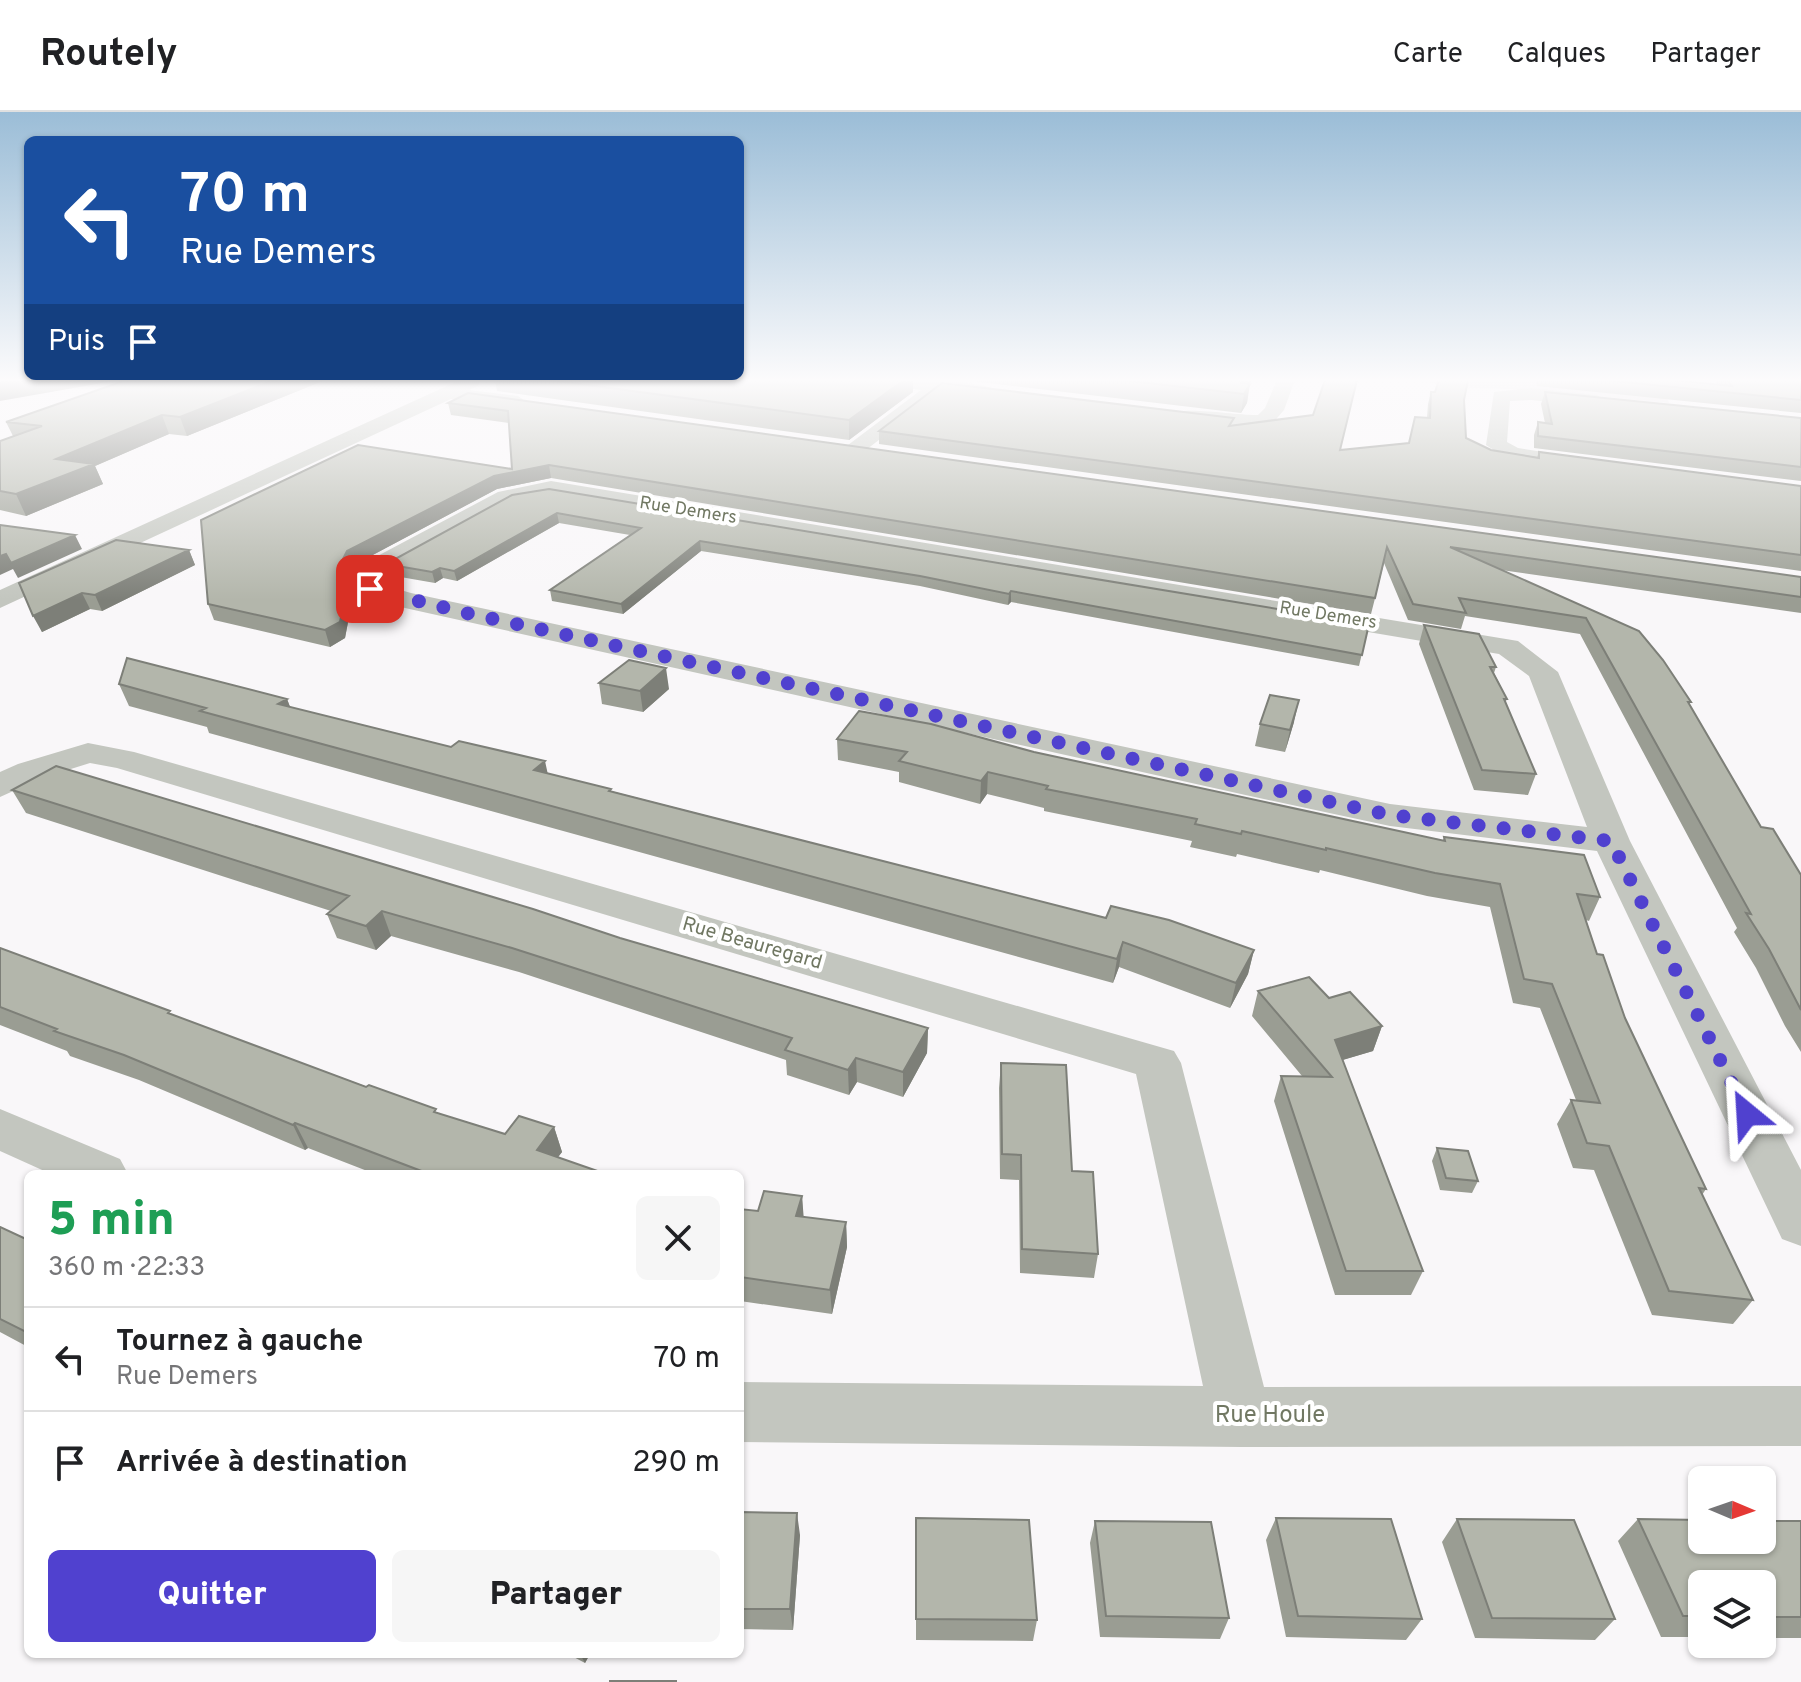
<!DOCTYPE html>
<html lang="fr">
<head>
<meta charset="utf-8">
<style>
	:root { --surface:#fff; --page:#f6f6f6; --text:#202124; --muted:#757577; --line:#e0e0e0; --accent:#5041cf }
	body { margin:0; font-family:Overpass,sans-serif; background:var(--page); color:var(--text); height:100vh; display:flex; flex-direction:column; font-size:30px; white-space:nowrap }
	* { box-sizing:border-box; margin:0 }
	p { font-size:26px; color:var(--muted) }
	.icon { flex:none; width:44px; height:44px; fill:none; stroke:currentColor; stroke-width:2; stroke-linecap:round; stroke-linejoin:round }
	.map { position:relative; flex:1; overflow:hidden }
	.side { position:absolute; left:24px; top:1058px; width:720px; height:488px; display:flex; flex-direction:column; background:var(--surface); border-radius:12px; box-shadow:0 2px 6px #0004 }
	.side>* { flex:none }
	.top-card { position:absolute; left:24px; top:24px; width:720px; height:244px; border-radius:12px; box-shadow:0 2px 6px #0004; background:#1a4fa0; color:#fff; overflow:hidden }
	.needle { width:52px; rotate:92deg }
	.buttons { position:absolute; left:1688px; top:1354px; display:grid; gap:16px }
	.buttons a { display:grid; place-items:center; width:88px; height:88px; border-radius:12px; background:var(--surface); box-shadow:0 2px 6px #0004; font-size:40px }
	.pin { position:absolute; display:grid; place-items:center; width:68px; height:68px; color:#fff; margin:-34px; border-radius:16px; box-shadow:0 4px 12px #0006 }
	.me { position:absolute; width:88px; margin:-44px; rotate:333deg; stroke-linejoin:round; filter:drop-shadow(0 0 6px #0008) }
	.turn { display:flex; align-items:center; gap:28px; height:168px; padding:0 24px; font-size:36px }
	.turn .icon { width:104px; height:104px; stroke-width:2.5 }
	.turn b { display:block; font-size:56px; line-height:68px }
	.then { display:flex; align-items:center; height:76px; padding:0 24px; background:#0003; gap:16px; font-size:30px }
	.round { display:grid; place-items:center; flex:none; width:84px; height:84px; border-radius:12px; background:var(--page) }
	.headline { display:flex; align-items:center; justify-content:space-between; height:136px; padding:0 24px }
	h1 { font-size:48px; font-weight:800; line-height:60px; color:#1e9e55 }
	.cta { display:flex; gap:16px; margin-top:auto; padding:16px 24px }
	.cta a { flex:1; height:92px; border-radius:12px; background:var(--accent); color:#fff; font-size:32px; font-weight:800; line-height:92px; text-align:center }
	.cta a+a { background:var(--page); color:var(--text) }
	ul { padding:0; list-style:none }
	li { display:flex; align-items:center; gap:24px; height:104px; padding:0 24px; border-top:2px solid var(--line) }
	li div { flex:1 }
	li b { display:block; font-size:30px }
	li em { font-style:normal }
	header { display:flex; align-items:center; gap:48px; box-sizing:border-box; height:112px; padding:0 40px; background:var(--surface); border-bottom:2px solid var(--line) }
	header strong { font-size:38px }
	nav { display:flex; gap:44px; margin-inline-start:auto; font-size:28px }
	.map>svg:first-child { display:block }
	.green { fill:#dfd9dd }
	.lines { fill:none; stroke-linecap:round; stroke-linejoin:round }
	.minor { fill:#c3c6bf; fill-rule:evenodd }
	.wall { fill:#9a9d93 }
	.shaded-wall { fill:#7d7f78 }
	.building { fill:#b3b6ab; stroke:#7d7f78; stroke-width:2 }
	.route { stroke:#5041cf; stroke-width:14; stroke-dasharray:0 25.2 }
	.labels { text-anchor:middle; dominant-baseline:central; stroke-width:8; stroke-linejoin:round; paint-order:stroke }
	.far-street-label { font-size:18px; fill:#717863; stroke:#fff }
	.street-label { font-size:20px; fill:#717863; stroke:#fff }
	.near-street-label { font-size:24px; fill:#717863; stroke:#fff }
</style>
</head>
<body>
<header>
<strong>Routely</strong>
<nav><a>Carte</a><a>Calques</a><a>Partager</a></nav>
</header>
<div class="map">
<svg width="1801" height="1570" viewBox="0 0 1801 1570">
	<rect width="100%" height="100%" fill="#f9f7f9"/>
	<path class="green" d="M 1412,268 L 1661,268 L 1669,291 L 1532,278 L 1455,275 Z"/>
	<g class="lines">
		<path class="minor" d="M 460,268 L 480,268 L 478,274 L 469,278 L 518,284 L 527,290 L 518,296 L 451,287 L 0,496 L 0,478 Z
			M 874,268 C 898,268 987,266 1001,281 L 992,287 L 941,280 L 862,341 L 848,341 L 845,337 L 848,333 L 921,278 L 883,273 Z
			M 1277,268 L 1295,268 L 1284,298 L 1271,313 C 1252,318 1182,316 1169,303 C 1179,293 1240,304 1258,303 L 1265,296 Z
			M 1531,276 L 1597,283 L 1606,289 L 1597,295 L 1531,288 L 1510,289 L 1507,330 L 1518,336 L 1575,345 L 1578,350 L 1575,355 L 1567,356 L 1506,346 L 1486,333 L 1494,280 Z
			M 551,369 L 1518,529 L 1558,560 L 1630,729 L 1801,1058 L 1801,1134 L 1782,1127 L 1597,739 L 1390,714 L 1250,684 L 405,496 L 360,483 L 349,463 L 353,457 L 498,380 ZM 551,383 L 1499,542 L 1529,564 L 1587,715 L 1390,692 L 411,481 L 380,472 L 377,466 L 513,390 Z
			M 88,631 L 134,640 L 1174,939 L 1181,951 L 1264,1275 L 1801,1274 L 1801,1334 L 1241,1335 L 740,1330 L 740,1270 L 1203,1274 L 1136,962 L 117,656 L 90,651 L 42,666 L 0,685 L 0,660 L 18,652 Z
			M 0,997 L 120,1047 L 128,1062 L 51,1062 L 0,1039 Z"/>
	</g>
	<path class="wall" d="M 120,268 L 325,268 L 187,324 L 169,322 L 95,354 L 103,372 L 26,404 L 0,398 L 0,329 L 13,324 L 6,310 L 121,270 Z
		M 495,268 L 913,268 L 913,280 L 849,328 L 497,279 Z
		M 963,268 L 1252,268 L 1249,272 L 1247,291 L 1241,301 Z
		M 1536,268 L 1673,268 L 1718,273 L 1715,268 L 1801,268 L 1801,301 L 1537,274 Z
		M 1431,280 L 1464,288 L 1466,326 L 1491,338 L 1537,345 L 1539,340 L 1801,374 L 1801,459 L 879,332 L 879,319 L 1232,314 L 1340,338 L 1409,331 L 1415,305 L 1427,306 L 1428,292 Z
		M 1545,280 L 1801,306 L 1801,369 L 1534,336 L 1534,323 L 1538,310 L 1545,311 L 1541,292 Z
		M 448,291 L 1801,465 L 1801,501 L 1501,458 L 1639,519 L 1691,590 L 1689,592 L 1761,715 L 1801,763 L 1801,940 L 1785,914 L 1756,856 L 1734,820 L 1737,816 L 1580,522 L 1465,504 L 1461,517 L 1408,508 L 1384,451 L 1371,502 L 551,366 L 497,377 L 352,454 L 348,461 L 354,478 L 345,526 L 330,535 L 214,508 L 208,492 L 512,357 L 509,311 L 451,303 Z
		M 512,383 L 1369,512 L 1359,554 L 1011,490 L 1008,493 L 920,474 L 701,439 L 623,502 L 552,489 L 550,478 L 630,423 L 559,411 L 457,469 L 443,466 L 435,471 L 389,463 L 386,452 Z
		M 189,438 L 195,453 L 102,499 L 90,497 L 42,520 L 19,471 Z
		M 1424,513 L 1496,555 L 1494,561 L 1507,587 L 1505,591 L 1536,662 L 1528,683 L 1474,678 L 1419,532 Z
		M 599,571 L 669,577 L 643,600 L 602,592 Z
		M 119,572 L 287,587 L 290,595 L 611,679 L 1106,806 L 1254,838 L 1248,862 L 1230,896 L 1119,855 L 1113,871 L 209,621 L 207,615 L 129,594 Z
		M 1294,610 L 1285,640 L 1255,634 L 1260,612 Z
		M 837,627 L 1034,640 L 1443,729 L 1444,725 L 1600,785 L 1589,809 L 1586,808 L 1597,842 L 1625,906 L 1706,1077 L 1702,1083 L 1753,1188 L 1733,1212 L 1652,1203 L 1594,1058 L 1573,1056 L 1557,1012 L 1571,988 L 1576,988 L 1540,896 L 1513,891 L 1490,795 L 1427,784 L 1320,758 L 1319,761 L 1237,742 L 1236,745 L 1190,735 L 1192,729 L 1044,699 L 1044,696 L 987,682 L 980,692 L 899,670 L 899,660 L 838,648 Z
		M 12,678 L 620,826 L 928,916 L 927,941 L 903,985 L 857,970 L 849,983 L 787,963 L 786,948 L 519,860 L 391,824 L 376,838 L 337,826 L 327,802 L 331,799 L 26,701 Z
		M 0,836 L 172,903 L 438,1001 L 505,1022 L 554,1015 L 562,1040 L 558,1045 L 606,1062 L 375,1062 L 308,1036 L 305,1038 L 139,968 L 70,944 L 67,939 L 0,913 Z
		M 1258,879 L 1329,886 L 1382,914 L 1373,939 L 1342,948 L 1423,1159 L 1411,1183 L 1335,1183 L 1274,989 L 1281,964 L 1302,964 L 1252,904 Z
		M 1001,951 L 1072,1059 L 1098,1142 L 1094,1166 L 1020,1161 L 1019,1068 L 1000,1067 L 999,976 Z
		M 1437,1036 L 1478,1069 L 1472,1081 L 1440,1078 L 1432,1049 Z
		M 802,1084 L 803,1105 L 846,1110 L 847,1135 L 832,1202 L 740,1189 L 740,1097 L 758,1099 Z
		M 0,1115 L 28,1128 L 28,1235 L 0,1220 Z
		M 740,1400 L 800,1423 L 793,1518 L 740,1517 Z
		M 916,1406 L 1037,1508 L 1033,1529 L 916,1528 Z
		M 1276,1406 L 1422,1507 L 1406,1528 L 1286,1525 L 1266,1428 Z
		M 1457,1407 L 1615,1507 L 1595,1528 L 1475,1526 L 1442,1430 Z
		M 1638,1407 L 1801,1409 L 1801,1526 L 1762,1526 L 1762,1472 L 1702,1472 L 1702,1525 L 1661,1525 L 1618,1429 Z
		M 1095,1409 L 1229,1506 L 1220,1527 L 1100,1525 L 1090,1431 Z
		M 568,1542 L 590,1542 L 585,1551 Z"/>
	<path class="shaded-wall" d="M 4,268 L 119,268 L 0,289 L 0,269 Z
		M 274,268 L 325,268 L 187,324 L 180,305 Z
		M 904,268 L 913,268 L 913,280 L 849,328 L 849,308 Z
		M 1243,268 L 1252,268 L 1243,282 L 1241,271 Z
		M 1250,272 L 1247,291 L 1241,301 L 1244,282 Z
		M 162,303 L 169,322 L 95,354 L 103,372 L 26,404 L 16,382 L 56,347 Z
		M 549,353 L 551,366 L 497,377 L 352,454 L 346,464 L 342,449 L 347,439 L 494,364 Z
		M 557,401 L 559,411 L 457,469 L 454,459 Z
		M 75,423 L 82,437 L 18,466 L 13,457 L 0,463 L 0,444 Z
		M 700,429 L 701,439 L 623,502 L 621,492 Z
		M 189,438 L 195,453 L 102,499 L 95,483 Z
		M 440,456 L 443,466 L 435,471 L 432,460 Z
		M 349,463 L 354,478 L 345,526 L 330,535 L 325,518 Z
		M 1011,479 L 1011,490 L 1008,493 L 1009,482 Z
		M 82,481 L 90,497 L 42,520 L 33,504 Z
		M 666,556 L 669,577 L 643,600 L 640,579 Z
		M 287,587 L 295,608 L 278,592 Z
		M 1299,588 L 1294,610 L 1285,640 L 1290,618 Z
		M 545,649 L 550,672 L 534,658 Z
		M 988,660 L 987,682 L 980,692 L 981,669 Z
		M 382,799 L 391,824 L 376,838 L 366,814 Z
		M 1123,830 L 1119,855 L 1113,871 L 1117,847 Z
		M 1254,838 L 1248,862 L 1230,896 L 1236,871 Z
		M 1382,914 L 1373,939 L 1326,953 L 1335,928 Z
		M 928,916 L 927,941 L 903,985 L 903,960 Z
		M 856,946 L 857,970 L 849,983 L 848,958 Z
		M 295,1011 L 308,1036 L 305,1038 L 293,1013 Z
		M 554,1015 L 562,1040 L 545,1062 L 537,1038 Z
		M 802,1084 L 804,1109 L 796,1104 Z
		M 846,1110 L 847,1135 L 832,1202 L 830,1178 Z
		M 797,1401 L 800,1423 L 793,1518 L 790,1497 Z
		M 580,1542 L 590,1542 L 585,1551 Z"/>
	<path class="building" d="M 120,268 L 274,268 L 180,305 L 162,303 L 56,347 L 94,352 L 16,382 L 0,379 L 0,329 L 42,314 L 6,310 L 121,270 Z
		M 550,268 L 904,268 L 849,308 Z
		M 1122,268 L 1243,268 L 1241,271 L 1250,272 L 1244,282 Z
		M 1325,268 L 1357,268 L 1340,338 L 1409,331 L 1415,305 L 1430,306 L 1431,280 L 1435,280 L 1439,268 L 1468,268 L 1464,288 L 1466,326 L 1491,338 L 1539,346 L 1539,340 L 1801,374 L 1801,443 L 879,319 L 942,271 L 1234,306 L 1229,314 L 1313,303 Z
		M 1605,268 L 1673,268 L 1732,274 L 1728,268 L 1801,268 L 1801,288 Z
		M 1545,280 L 1801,306 L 1801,355 L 1538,324 L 1538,310 L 1552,312 Z
		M 468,281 L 1801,465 L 1801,485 L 1450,435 L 1639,519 L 1663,548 L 1691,590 L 1688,590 L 1761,715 L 1773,717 L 1801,763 L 1801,898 L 1769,837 L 1746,801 L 1751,802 L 1586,506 L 1459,486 L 1466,501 L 1413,492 L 1387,435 L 1375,486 L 549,353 L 494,364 L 347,439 L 342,449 L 349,463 L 340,510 L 325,518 L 208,492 L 201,408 L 358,333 L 512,357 L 508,299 L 448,291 Z
		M 549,377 L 1369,512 L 1362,543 L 1011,479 L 1009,482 L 920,464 L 700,429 L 621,492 L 550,478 L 641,416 L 557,401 L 454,459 L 440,456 L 432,460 L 386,452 L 512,383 Z
		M 0,413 L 75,423 L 11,451 L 6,442 L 0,444 Z
		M 116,428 L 189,438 L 95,483 L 82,481 L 33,504 L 19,471 Z
		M 1424,513 L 1479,522 L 1496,555 L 1490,555 L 1507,587 L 1504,587 L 1536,662 L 1482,658 Z
		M 127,546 L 287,587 L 278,592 L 451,635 L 459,629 L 545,649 L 534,658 L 611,677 L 609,679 L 1106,806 L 1111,794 L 1169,808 L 1254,838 L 1236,871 L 1123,830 L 1117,847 L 200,599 L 206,596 L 119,572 Z
		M 629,548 L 666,556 L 640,579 L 599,571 Z
		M 1270,583 L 1299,588 L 1290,618 L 1260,612 Z
		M 859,599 L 931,612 L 1034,640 L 1445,729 L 1444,725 L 1584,743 L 1600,785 L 1577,782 L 1597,842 L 1603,843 L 1625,906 L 1706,1077 L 1699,1076 L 1753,1188 L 1669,1179 L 1609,1034 L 1587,1031 L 1571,988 L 1600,991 L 1552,872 L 1524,867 L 1500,772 L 1435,761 L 1326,736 L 1326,738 L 1242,719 L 1241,722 L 1195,712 L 1197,707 L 1046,677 L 1048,674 L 988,660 L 981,669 L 899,649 L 907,640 L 837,627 Z
		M 56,654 L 533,797 L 620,826 L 928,916 L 903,960 L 856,946 L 848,958 L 785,938 L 792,926 L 512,836 L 382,799 L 366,814 L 327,802 L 349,784 L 12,678 Z
		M 0,836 L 170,899 L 168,901 L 366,975 L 369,973 L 436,997 L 434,1000 L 505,1022 L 519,1004 L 554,1015 L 537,1038 L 606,1062 L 422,1062 L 424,1060 L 295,1011 L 293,1013 L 124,943 L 54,919 L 57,917 L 0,895 Z
		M 1309,865 L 1329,886 L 1350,880 L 1382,914 L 1335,928 L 1423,1159 L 1346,1159 L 1281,964 L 1332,965 L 1258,879 Z
		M 1001,951 L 1066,953 L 1072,1059 L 1093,1060 L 1098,1142 L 1022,1137 L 1021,1043 L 1002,1042 Z
		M 1437,1036 L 1468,1039 L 1478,1069 L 1446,1066 Z
		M 764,1079 L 802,1084 L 796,1104 L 846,1110 L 830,1178 L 740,1165 L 740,1097 L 758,1099 Z
		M 0,1115 L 28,1128 L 28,1221 L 0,1207 Z
		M 740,1400 L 797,1401 L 790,1497 L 740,1497 Z
		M 916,1406 L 1029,1408 L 1037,1508 L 916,1507 Z
		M 1276,1406 L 1391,1407 L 1422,1507 L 1298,1504 Z
		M 1457,1407 L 1574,1408 L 1615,1507 L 1492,1506 Z
		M 1638,1407 L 1702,1408 L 1702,1428 L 1762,1428 L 1762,1409 L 1801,1409 L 1801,1505 L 1762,1505 L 1762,1472 L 1702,1472 L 1702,1504 L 1683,1504 Z
		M 1095,1409 L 1211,1410 L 1229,1506 L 1106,1504 Z
		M 610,1569 L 677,1569 L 610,1570 Z"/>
	<linearGradient id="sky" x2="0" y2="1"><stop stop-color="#9bbdd7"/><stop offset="0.55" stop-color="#fcfbfc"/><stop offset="1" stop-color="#fcfbfc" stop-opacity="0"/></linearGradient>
	<rect width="1801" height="488" fill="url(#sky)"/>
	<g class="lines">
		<path class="route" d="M 370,477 L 466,501 L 1390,703 L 1611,729 L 1747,1002"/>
	</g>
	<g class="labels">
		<g class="far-street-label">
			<text transform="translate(688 399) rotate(9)">Rue Demers</text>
			<text transform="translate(1328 504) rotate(9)">Rue Demers</text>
		</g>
		<g class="street-label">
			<text transform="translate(752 832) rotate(16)">Rue Beauregard</text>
		</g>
		<g class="near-street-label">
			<text x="1270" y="1304">Rue Houle</text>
		</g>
	</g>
</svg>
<div class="buttons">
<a><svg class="needle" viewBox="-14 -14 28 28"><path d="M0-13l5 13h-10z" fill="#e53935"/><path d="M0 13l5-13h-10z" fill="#757577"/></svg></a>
<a><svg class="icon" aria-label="layers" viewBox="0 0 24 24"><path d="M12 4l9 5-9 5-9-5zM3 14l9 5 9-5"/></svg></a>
</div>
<div class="pin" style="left:370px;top:477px;background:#d93025"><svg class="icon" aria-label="arrive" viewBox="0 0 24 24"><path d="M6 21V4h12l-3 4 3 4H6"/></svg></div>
<svg class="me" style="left:1747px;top:1002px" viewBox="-20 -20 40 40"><path d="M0-17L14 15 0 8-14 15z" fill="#5041cf" stroke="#fff" stroke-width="4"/></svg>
<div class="top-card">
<div class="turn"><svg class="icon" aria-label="left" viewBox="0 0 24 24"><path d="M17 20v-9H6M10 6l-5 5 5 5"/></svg><div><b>70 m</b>Rue Demers</div></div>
<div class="then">Puis<svg class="icon" aria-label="arrive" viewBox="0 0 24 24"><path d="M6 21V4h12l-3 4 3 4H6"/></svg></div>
</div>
<section class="side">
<div class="headline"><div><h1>5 min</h1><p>360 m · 22:33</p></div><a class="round"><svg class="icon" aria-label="close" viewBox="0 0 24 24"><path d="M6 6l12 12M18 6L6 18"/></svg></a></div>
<ul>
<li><svg class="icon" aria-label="left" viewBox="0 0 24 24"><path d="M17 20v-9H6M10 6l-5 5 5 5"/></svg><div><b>Tournez à gauche</b><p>Rue Demers</p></div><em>70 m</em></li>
<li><svg class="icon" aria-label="arrive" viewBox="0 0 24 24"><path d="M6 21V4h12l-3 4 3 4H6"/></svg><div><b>Arrivée à destination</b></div><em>290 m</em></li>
</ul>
<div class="cta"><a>Quitter</a><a>Partager</a></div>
</section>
</div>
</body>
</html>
